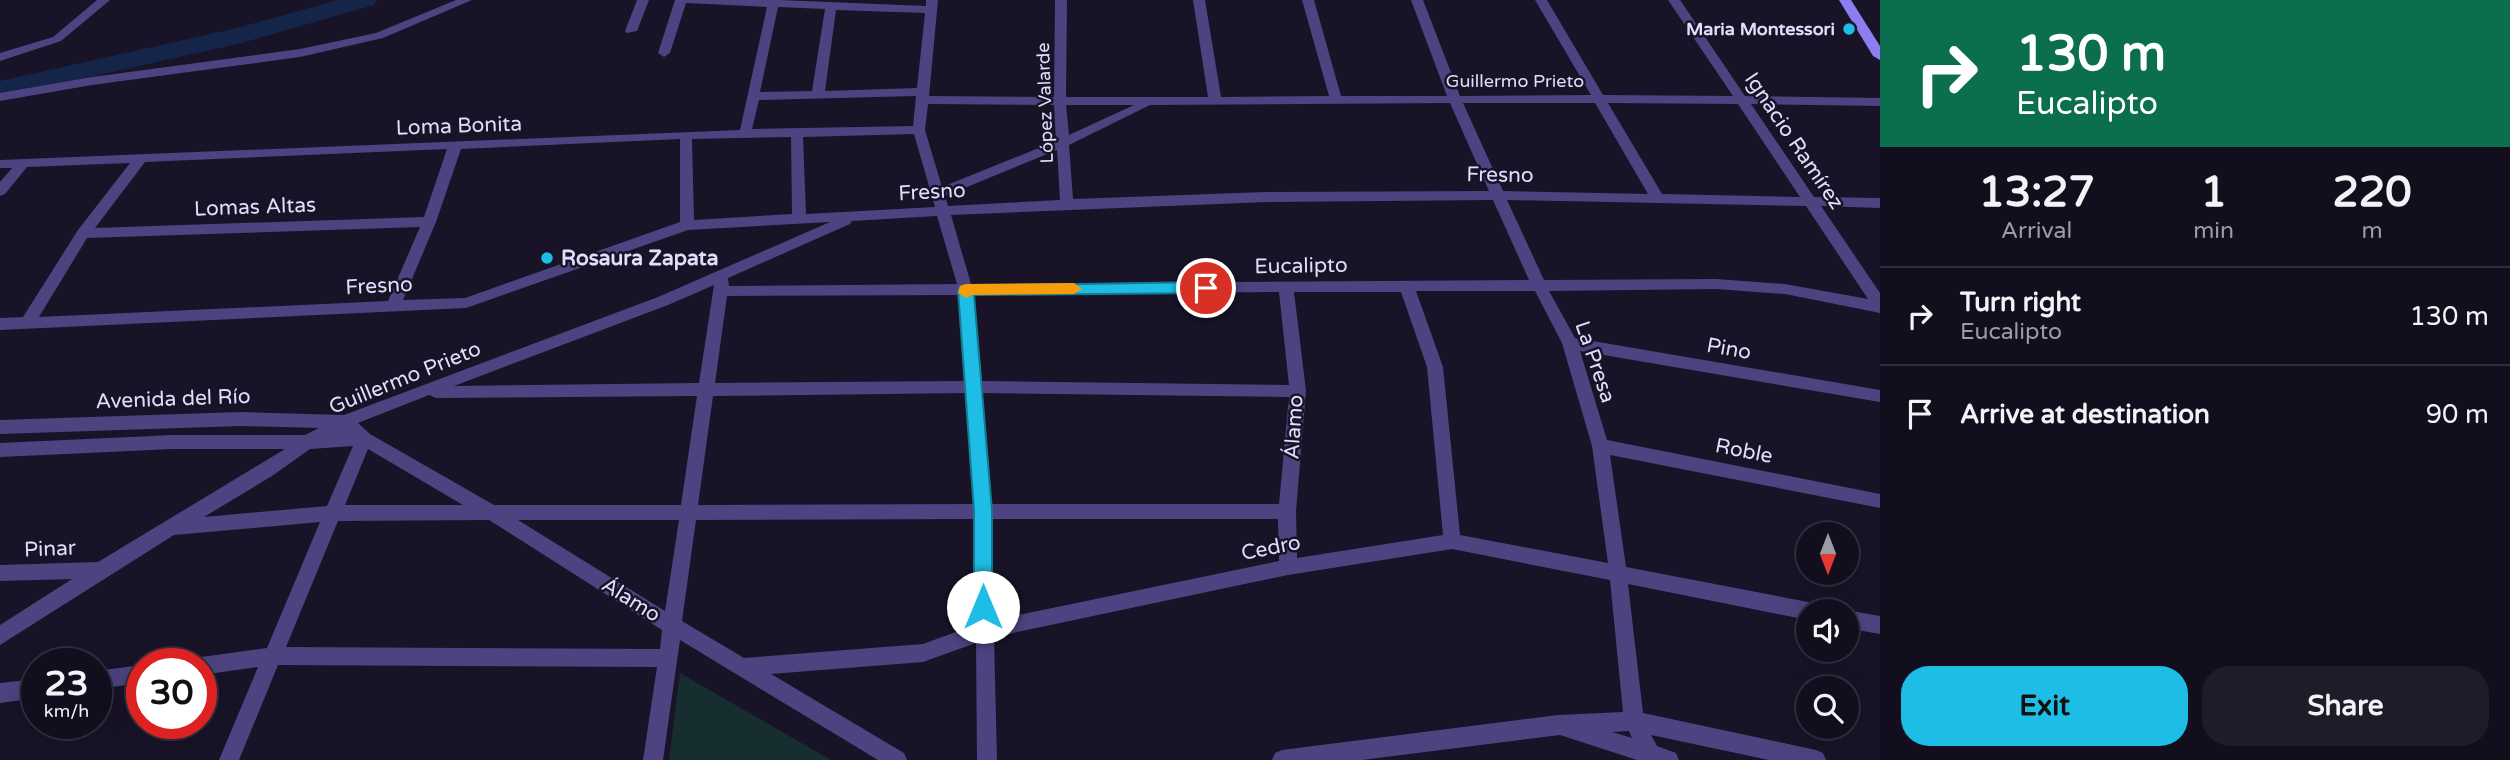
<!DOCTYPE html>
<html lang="en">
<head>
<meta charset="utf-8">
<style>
	:root { --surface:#120e1d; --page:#1f1c2a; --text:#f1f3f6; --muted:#9c9ca4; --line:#312e3b; --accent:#1ebde5 }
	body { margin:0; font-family:"Varela Round",sans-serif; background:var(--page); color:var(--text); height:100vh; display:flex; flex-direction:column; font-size:26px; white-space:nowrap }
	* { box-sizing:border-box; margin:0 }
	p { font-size:23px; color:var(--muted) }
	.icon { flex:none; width:38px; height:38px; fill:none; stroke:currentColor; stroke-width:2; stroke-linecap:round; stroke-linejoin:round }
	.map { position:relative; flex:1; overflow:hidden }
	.sheet { display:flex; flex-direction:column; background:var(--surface); width:630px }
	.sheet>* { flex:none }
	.guide { background:#0b6e4f; color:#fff; overflow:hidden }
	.needle { width:46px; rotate:180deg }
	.tools { position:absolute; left:1796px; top:522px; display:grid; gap:14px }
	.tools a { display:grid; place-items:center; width:63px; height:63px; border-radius:50%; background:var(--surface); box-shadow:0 7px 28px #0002,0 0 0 2px var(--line); font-size:35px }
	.speed { position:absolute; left:21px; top:648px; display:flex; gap:14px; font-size:35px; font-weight:700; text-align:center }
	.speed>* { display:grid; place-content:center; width:91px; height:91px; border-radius:50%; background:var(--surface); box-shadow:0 7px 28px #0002,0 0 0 2px var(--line); line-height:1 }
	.speed small { font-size:18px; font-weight:400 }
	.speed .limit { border:10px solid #d22; background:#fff; color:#111 }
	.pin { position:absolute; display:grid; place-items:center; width:60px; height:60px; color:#fff; margin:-30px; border:4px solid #fff; border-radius:50%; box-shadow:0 2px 7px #0007 }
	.me { position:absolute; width:77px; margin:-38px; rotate:0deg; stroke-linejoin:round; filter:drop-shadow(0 0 5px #0008) }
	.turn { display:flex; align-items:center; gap:24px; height:147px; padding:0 21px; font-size:32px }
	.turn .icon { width:91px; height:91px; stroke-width:2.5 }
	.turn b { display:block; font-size:49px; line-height:60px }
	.eta { display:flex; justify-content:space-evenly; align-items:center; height:119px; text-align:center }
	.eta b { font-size:42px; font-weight:800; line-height:49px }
	.cta { display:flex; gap:14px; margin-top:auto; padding:14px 21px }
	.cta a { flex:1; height:80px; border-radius:28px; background:var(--accent); color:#111; font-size:28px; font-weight:800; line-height:80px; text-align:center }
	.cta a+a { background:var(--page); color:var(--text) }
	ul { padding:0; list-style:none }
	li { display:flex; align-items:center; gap:21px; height:98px; padding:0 21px; border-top:2px solid var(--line) }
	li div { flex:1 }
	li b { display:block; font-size:26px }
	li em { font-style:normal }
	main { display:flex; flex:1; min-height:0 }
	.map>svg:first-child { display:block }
	.green { fill:#172e30 }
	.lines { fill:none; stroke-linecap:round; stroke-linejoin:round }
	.river { fill:#152449; fill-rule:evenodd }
	.minor { fill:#4c4380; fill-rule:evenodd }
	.secondary { fill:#8c7ef0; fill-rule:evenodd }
	.route { fill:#1ebde5; stroke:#147b95; stroke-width:2 }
	.slow { fill:#f59e0b }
	.poi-dot { fill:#1ebde5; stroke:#181327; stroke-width:2.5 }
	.labels { text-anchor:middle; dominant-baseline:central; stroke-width:5; stroke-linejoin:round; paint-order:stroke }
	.far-poi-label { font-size:18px; font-weight:bold; fill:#e3dcfb; stroke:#181327; text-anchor:end }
	.far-street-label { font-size:18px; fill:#e3dcfb; stroke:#181327 }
	.street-label { font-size:21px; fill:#e3dcfb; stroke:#181327 }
	.poi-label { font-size:21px; font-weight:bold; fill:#e3dcfb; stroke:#181327; text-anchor:start }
</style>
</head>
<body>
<main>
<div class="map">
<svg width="1880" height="760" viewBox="0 0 1880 760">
	<rect width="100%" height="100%" fill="#181327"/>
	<path class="green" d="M 680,673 L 831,760 L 669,760 Z"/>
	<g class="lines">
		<path class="river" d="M 338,0 L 377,0 L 374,5 L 242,43 L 0,97 L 0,81 L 237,28 Z"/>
		<path class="minor" d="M 97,0 L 110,0 L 61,41 L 0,61 L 0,53 L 53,37 Z
			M 456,0 L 472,0 L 383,38 L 300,57 L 92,85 L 0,101 L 0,93 L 92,77 L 300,49 L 376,33 Z
			M 637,0 L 649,0 L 637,31 L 627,33 L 625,31 Z
			M 675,0 L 780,0 L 926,6 L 926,0 L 938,0 L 929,96 L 1054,97 L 1055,0 L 1067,0 L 1066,97 L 1208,97 L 1193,0 L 1205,0 L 1221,97 L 1329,96 L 1302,0 L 1314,0 L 1341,96 L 1447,96 L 1411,0 L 1423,0 L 1460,96 L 1591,95 L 1535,0 L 1547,0 L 1603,95 L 1733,96 L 1668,0 L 1680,0 L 1745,96 L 1880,98 L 1880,106 L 1751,104 L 1814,197 L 1880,198 L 1880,208 L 1821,206 L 1880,293 L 1880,313 L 1785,294 L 1716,289 L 1549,291 L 1575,338 L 1880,390 L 1880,402 L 1580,351 L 1607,440 L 1880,494 L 1880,508 L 1610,455 L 1626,567 L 1808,602 L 1815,605 L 1817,611 L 1808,611 L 1808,620 L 1628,584 L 1643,713 L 1816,750 L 1823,753 L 1826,760 L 1769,760 L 1651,735 L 1657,746 L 1676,753 L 1679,760 L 1637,760 L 1560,735 L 1362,760 L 1272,760 L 1275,753 L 1282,750 L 1558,715 L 1623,712 L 1610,580 L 1452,549 L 1288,575 L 994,637 L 997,760 L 977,760 L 976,643 L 923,662 L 771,674 L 904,753 L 907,760 L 878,760 L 680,640 L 663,760 L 643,760 L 657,667 L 278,665 L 239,760 L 219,760 L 258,667 L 201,675 L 201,663 L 193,663 L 194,659 L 201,657 L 267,648 L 320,522 L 174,535 L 0,645 L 0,625 L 72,579 L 0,581 L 0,565 L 98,562 L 285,449 L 173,449 L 0,457 L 0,443 L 173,435 L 305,435 L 319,428 L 241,426 L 0,434 L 0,420 L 241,412 L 344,415 L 658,297 L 830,222 L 688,230 L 466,308 L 0,330 L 0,318 L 23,317 L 78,230 L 130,163 L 27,167 L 5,194 L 0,196 L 0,182 L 12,168 L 0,168 L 0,160 L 740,130 L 767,7 L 686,3 L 670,53 L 664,57 L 658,53 ZM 778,7 L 825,9 L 812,91 L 760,92 ZM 836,10 L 925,13 L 917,88 L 825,91 ZM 916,96 L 913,126 L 752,129 L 759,100 ZM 1450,103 L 1489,191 L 1266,192 L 1073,199 L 1069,145 L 1150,105 ZM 1463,103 L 1595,103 L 1648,194 L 1503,191 ZM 1608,103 L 1738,104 L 1800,197 L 1662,194 ZM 928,104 L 1054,105 L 1056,141 L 942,187 L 925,130 ZM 1066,105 L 1134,105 L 1069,135 ZM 914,134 L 935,207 L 806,214 L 803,137 ZM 791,137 L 792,214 L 694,220 L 692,139 ZM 680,139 L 680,222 L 465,298 L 403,300 L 436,222 L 461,149 ZM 447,149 L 424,217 L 95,228 L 145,162 ZM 1057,150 L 1060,200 L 948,206 L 945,196 ZM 1493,200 L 1529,280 L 971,284 L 951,215 L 1266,202 ZM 1507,200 L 1806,206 L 1868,299 L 1785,284 L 1716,279 L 1544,280 ZM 937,216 L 957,284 L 729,286 L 728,278 L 850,224 L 852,221 ZM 420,227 L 388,301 L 39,317 L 87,238 ZM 714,285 L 699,383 L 454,386 L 668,305 ZM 1416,291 L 1535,291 L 1562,343 L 1592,446 L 1608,563 L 1460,535 L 1443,367 ZM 1279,292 L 1289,385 L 981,381 L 974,295 ZM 1294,292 L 1401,292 L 1427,367 L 1443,535 L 1297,558 L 1296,511 L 1306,391 ZM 959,295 L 965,381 L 715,383 L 727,296 ZM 966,393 L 974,504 L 698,505 L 713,396 ZM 982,393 L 1289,397 L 1279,504 L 991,504 ZM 429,395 L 436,398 L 697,396 L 681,505 L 494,505 L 370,434 L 358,423 ZM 353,446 L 327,506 L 204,517 L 272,476 L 310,449 ZM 368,449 L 463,505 L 345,505 ZM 974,519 L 975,625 L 923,644 L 744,658 L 682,621 L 696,520 ZM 992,519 L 1278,519 L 1279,561 L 994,620 ZM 489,520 L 662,630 L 660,649 L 286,647 L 338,521 ZM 518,520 L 679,520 L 665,611 ZM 1629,731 L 1632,738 L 1612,732 Z
			M 1846,610 L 1880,616 L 1880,634 L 1846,628 Z
			M 142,665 L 142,683 L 96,689 L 96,671 Z
			M 37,679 L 37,698 L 0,703 L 0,683 Z"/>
		<path class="secondary" d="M 1839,0 L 1851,0 L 1880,46 L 1880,60 L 1873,56 Z"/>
	</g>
	<path class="route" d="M 1206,282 L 1214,288 L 1206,293 L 974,295 L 992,511 L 992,607 L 990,613 L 983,616 L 977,613 L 974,607 L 974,511 L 958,290 L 960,286 Z"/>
	<path class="slow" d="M 1074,283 L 1082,289 L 1074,294 L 972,295 L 966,298 L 958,293 L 960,286 L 966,284 Z"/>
	<g class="poi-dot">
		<circle cx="1849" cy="29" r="7"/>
		<circle cx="547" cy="258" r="7"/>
	</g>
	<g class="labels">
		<g class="far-poi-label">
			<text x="1835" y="29">Maria Montessori</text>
		</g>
		<g class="far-street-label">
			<text x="1515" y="81">Guillermo Prieto</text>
			<text transform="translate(1045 103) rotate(-92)">López Valarde</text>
		</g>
		<g class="street-label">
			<text transform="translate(459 126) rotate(-2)">Loma Bonita</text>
			<text transform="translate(1794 141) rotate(56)">Ignacio Ramírez</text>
			<text transform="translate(1500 175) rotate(1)">Fresno</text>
			<text transform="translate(932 192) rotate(-3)">Fresno</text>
			<text transform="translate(255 207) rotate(-2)">Lomas Altas</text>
			<text transform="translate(1301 266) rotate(-1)">Eucalipto</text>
			<text transform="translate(379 286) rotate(-3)">Fresno</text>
			<text transform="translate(1729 349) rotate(10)">Pino</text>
			<text transform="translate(1595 362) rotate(71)">La Presa</text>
			<text transform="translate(405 378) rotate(-22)">Guillermo Prieto</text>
			<text transform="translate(173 399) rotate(-2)">Avenida del Río</text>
			<text transform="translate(1294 427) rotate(-86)">Álamo</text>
			<text transform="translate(1744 451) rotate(11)">Roble</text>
			<text transform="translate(1271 548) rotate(-11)">Cedro</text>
			<text transform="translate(50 549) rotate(-2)">Pinar</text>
			<text transform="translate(631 600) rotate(32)">Álamo</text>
		</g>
		<g class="poi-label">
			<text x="561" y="258">Rosaura Zapata</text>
		</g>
	</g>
</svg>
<div class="tools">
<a><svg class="needle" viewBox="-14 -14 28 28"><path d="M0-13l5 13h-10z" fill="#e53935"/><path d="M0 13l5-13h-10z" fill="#9c9ca4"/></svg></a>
<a><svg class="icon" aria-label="sound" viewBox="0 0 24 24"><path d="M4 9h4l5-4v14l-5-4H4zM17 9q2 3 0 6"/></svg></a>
<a><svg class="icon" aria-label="search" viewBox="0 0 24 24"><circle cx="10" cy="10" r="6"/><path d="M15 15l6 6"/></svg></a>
</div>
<div class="speed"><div>23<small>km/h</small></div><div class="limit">30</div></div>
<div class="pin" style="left:1206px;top:288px;background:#d93025"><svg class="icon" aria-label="arrive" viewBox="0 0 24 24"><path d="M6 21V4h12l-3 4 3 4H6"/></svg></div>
<svg class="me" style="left:983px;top:607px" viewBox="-20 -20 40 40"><circle r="19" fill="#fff"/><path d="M0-13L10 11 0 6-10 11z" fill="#1ebde5"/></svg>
</div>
<section class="sheet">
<div class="guide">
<div class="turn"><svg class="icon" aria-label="right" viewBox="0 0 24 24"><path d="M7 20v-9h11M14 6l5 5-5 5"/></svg><div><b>130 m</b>Eucalipto</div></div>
</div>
<div class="eta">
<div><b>13:27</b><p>Arrival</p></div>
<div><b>1</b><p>min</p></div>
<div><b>220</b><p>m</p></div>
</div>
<ul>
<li><svg class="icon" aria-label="right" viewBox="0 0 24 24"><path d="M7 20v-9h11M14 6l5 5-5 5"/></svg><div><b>Turn right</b><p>Eucalipto</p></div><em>130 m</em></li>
<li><svg class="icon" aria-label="arrive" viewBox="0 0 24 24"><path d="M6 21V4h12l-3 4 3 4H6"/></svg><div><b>Arrive at destination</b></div><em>90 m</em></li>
</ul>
<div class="cta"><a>Exit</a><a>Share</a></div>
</section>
</main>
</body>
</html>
